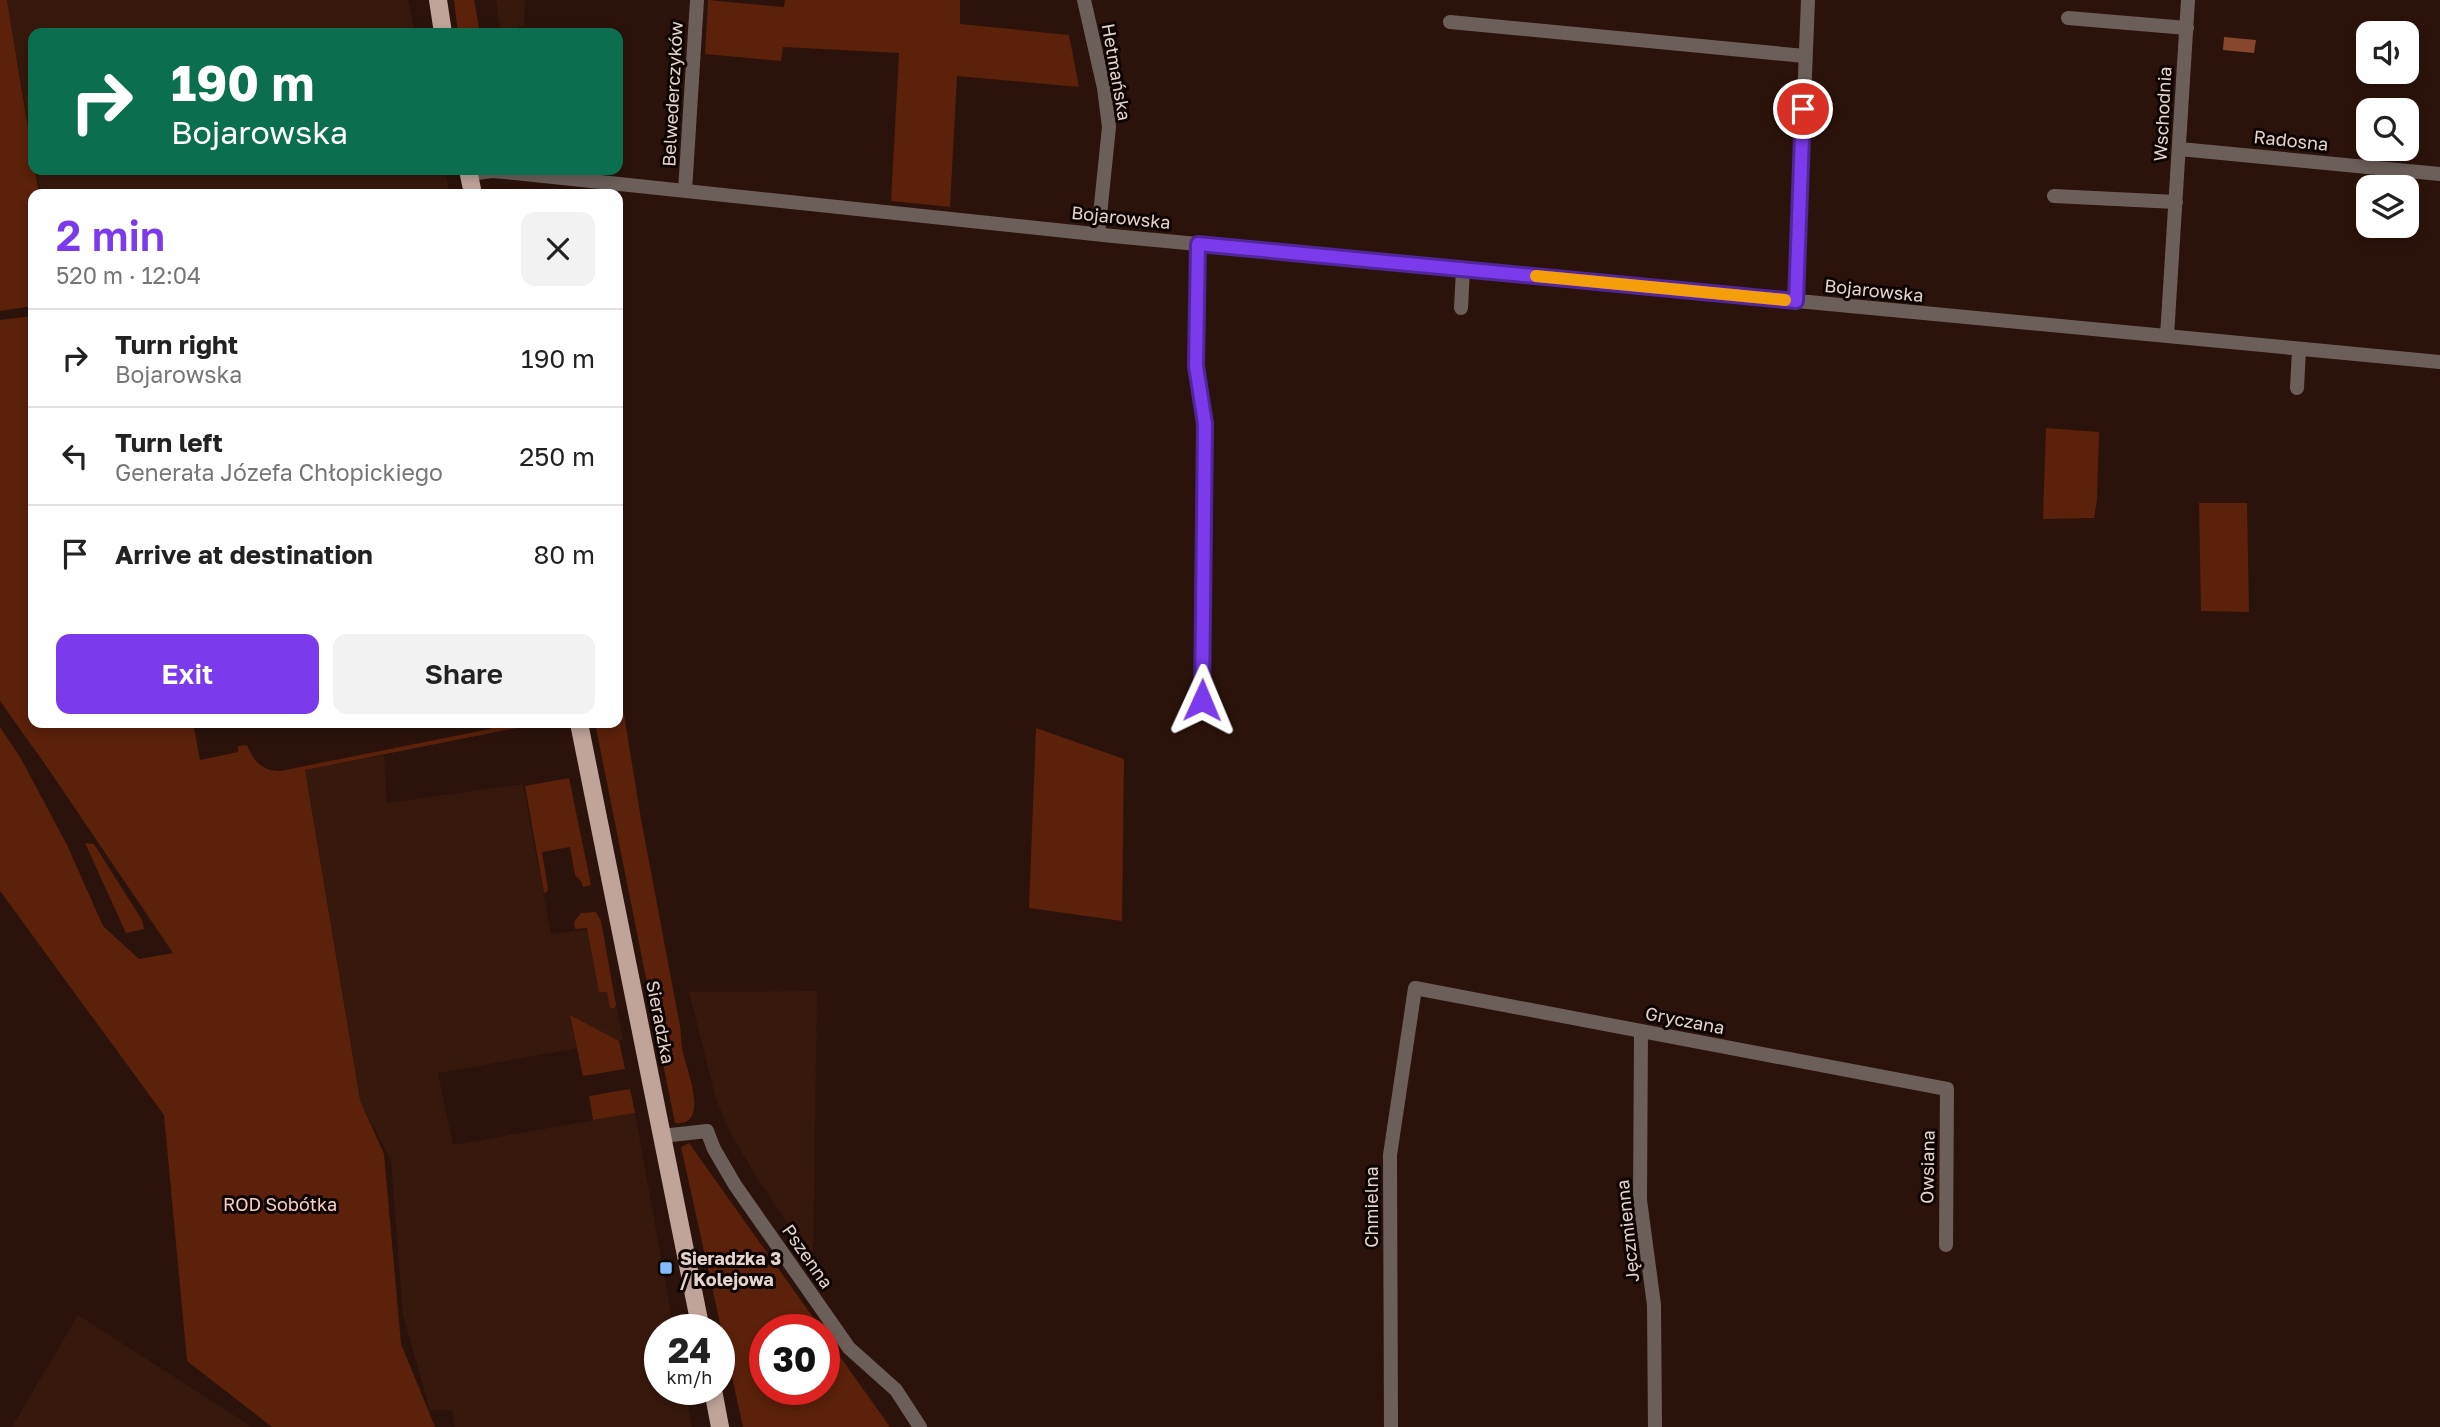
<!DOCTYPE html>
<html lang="en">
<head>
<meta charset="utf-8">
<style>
	:root { --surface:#fff; --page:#f2f2f2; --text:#222; --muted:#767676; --line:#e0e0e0; --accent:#7c3aed }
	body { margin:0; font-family:"Golos Text",sans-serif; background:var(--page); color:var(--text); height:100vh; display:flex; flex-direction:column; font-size:26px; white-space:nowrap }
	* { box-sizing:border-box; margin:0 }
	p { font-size:23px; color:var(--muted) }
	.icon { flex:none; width:38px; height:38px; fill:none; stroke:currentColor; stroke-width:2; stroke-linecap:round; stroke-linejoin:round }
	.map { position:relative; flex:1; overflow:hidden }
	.panel { position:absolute; left:28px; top:189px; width:595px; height:539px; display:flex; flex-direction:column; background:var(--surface); border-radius:14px; box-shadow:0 4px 10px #0003 }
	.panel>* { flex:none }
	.guide { position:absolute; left:28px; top:28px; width:595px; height:147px; border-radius:14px; box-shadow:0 4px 10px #0003; background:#0b6e4f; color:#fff; overflow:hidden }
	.tools { position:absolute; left:2356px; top:21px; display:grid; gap:14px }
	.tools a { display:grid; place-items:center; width:63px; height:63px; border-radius:14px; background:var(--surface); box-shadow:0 4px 10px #0003; font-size:35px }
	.speed { position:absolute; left:644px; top:1314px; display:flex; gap:14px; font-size:35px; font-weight:700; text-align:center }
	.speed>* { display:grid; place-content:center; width:91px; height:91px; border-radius:50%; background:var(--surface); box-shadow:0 4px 10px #0003; line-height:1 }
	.speed small { font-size:18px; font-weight:400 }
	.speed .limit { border:10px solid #d22; background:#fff; color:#111 }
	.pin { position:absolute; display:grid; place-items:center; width:60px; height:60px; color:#fff; margin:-30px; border:4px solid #fff; border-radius:50%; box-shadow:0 2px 7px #0007 }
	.me { position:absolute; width:77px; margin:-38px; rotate:1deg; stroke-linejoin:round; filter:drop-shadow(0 0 5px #0008) }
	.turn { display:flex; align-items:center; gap:24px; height:147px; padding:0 28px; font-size:32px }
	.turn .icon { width:91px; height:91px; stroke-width:2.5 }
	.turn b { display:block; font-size:49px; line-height:60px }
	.round { display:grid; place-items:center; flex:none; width:74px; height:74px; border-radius:14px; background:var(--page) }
	.headline { display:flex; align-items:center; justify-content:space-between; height:119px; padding:0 28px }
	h1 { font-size:42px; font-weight:600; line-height:52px; color:var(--accent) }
	.button { display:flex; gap:14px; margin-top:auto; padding:14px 28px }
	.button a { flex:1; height:80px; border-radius:14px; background:var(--accent); color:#fff; font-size:28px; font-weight:600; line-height:80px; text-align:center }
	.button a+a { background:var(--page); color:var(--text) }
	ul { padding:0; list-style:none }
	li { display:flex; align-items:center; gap:21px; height:98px; padding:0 28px; border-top:2px solid var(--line) }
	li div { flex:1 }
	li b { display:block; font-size:26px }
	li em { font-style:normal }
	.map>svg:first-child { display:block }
	.built { fill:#37180d }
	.green { fill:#5b210a }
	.water { fill:#88462e }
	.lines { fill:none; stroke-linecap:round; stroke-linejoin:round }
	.street { stroke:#6c5f5a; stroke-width:14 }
	.primary { stroke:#c0a49a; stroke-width:18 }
	.route-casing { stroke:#51269a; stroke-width:18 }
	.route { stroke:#7c3aed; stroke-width:12 }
	.slow { stroke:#f59e0b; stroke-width:12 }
	.poi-dot { fill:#81bdfa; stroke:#0d0402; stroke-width:2.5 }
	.labels { text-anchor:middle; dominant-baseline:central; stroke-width:6; stroke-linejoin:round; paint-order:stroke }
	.street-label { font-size:18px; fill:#e5d4ce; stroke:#0d0402 }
	.park-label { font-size:18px; fill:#f9cfc1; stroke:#0d0402 }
	.poi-label { font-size:18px; font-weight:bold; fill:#e5d4ce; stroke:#0d0402; text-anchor:start }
</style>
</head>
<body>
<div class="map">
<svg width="2440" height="1427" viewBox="0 0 2440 1427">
	<rect width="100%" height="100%" fill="#2b130b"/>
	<path class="built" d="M 7,0 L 408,0 L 415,33 L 33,33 L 33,148 Z
		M 496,0 L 525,0 L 524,26 L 518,26 L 518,33 L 501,33 Z
		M 37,170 L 445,170 L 450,194 L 41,194 Z
		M 384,755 L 387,803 L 523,784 L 551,934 L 601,928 L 623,1040 L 438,1073 L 453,1145 L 635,1113 L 674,1330 L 660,1330 L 660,1390 L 685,1390 L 692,1427 L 455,1427 L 452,1410 L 430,1410 L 403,1315 L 391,1161 L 360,1100 L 305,770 Z
		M 817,991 L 813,1261 L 754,1173 L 730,1132 L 716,1099 L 689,992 Z
		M 78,1315 L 252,1427 L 12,1427 Z"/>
	<path class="green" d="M 0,0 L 7,0 L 33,158 L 33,170 L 35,170 L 39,194 L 33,194 L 33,306 L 0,311 Z
		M 454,0 L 474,0 L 480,33 L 458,33 Z
		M 708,0 L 784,7 L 785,0 L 960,0 L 960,24 L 1069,35 L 1079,87 L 957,76 L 950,207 L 891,201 L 899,53 L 783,47 L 781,61 L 705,54 Z
		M 33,316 L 33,723 L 193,723 L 200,760 L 238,752 L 238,746 L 247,745 C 253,761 262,771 280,771 L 490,729 L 499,723 L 542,723 L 305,770 L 360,1100 L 384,1154 L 401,1344 L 435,1427 L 272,1427 L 187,1361 L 164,1115 L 0,891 L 0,727 L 20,757 L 67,845 L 103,926 L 139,959 L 173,953 L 47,767 L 0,701 L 0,320 Z
		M 2046,428 L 2099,432 L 2097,500 L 2094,518 L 2043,519 Z
		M 2199,503 L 2247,503 L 2249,612 L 2201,611 Z
		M 618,678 L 641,819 L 680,1026 C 681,1033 681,1041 682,1048 C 685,1066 712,1127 675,1123 L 595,723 L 618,723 Z
		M 1036,728 L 1124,759 L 1122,921 L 1029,908 Z
		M 569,778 L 591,885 L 583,887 L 581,881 L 575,875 L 570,847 L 542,852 L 548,889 L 547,892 L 544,893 L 525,786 Z
		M 85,843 L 94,844 L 142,920 L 144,929 L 126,933 Z
		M 596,912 L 601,921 L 616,1005 L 614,1008 L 610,1008 L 607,992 L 599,992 L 587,928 L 575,929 L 574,922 L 581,913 Z
		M 570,1015 L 619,1041 L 625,1069 L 583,1076 Z
		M 630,1089 L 635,1113 L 593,1120 L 589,1096 Z
		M 689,1143 L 822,1330 L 765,1330 L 765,1390 L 824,1390 L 824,1334 L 890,1427 L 743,1427 L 681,1147 Z"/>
	<path class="water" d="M 2224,37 L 2256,40 L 2254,53 L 2223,50 Z"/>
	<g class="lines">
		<path class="street" d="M 1084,0 L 1104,88 L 1109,127 L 1098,234
			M 2068,18 L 2187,28
			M 1450,22 L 1805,56
			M 2180,149 L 2440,174
			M 469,174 L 492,171 L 515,173 L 1113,236 L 2440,362
			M 685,191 L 697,0
			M 2054,196 L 2176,202
			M 1198,244 L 1196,366 L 1205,424 L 1202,700
			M 1796,301 L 1808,0
			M 1461,308 L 1463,269
			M 2167,336 L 2188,0
			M 2297,388 L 2299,349
			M 1641,1031 L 1640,1200 L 1654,1305 L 1655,1427
			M 662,1136 L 707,1131 L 714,1149 L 735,1185 L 849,1348 L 896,1390 L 920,1427
			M 1391,1427 L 1390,1155 L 1415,988 L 1947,1089 L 1946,1245"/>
		<path class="primary" d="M 438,0 L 443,33
			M 468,170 L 473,194
			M 579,723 L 701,1330
			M 713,1390 L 720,1427"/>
	</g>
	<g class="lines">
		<defs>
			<path id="route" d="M 1202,700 L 1205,424 L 1196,366 L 1198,244 L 1796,301 L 1803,109"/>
		</defs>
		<use href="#route" class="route-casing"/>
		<use href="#route" class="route"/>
		<path class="slow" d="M 1536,276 L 1785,300"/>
	</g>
	<rect class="poi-dot" x="659" y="1261" width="14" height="14" rx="3.5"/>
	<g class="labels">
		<g class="street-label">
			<text transform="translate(1117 72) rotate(80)">Hetmańska</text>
			<text transform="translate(672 94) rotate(-87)">Belwederczyków</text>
			<text transform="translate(2162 114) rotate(-87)">Wschodnia</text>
			<text transform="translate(2291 140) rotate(6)">Radosna</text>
			<text transform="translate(1121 217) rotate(6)">Bojarowska</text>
			<text transform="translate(1874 290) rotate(6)">Bojarowska</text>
			<text transform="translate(1685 1020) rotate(11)">Gryczana</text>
			<text transform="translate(661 1022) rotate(79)">Sieradzka</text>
			<text transform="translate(1927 1167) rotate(-89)">Owsiana</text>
			<text transform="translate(1371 1207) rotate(-90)">Chmielna</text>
			<text transform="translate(1627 1231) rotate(-96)">Jęczmienna</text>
			<text transform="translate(808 1256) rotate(55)">Pszenna</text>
		</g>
		<g class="park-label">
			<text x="280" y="1204">ROD Sobótka</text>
		</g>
		<g class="poi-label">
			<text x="680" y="1258">Sieradzka 3<tspan x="680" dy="21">/ Kolejowa</tspan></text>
		</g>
	</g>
</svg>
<div class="tools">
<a><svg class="icon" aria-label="sound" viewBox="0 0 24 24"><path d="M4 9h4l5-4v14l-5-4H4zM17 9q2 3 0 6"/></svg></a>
<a><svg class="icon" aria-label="search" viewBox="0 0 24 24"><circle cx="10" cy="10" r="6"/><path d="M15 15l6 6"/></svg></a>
<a><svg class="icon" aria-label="layers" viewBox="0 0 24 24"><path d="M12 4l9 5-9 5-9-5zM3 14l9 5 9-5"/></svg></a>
</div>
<div class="speed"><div>24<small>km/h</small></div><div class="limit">30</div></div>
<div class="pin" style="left:1803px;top:109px;background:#d93025"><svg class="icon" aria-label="arrive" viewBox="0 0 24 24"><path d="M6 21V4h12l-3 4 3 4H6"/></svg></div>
<svg class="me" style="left:1202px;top:700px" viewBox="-20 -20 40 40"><path d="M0-17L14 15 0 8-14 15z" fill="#7c3aed" stroke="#fff" stroke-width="4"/></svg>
<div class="guide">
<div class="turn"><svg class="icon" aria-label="right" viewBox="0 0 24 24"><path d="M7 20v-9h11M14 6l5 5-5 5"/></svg><div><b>190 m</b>Bojarowska</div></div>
</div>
<section class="panel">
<div class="headline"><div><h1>2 min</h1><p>520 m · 12:04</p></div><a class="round"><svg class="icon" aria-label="close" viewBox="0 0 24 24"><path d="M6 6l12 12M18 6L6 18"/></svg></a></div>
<ul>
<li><svg class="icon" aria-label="right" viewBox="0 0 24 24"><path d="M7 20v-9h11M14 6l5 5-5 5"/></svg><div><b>Turn right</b><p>Bojarowska</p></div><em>190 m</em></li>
<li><svg class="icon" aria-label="left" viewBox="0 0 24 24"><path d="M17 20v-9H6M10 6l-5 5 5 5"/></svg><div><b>Turn left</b><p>Generała Józefa Chłopickiego</p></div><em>250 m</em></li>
<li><svg class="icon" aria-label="arrive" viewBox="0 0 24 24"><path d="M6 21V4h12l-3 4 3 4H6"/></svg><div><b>Arrive at destination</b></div><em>80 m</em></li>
</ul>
<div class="button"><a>Exit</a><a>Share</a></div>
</section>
</div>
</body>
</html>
